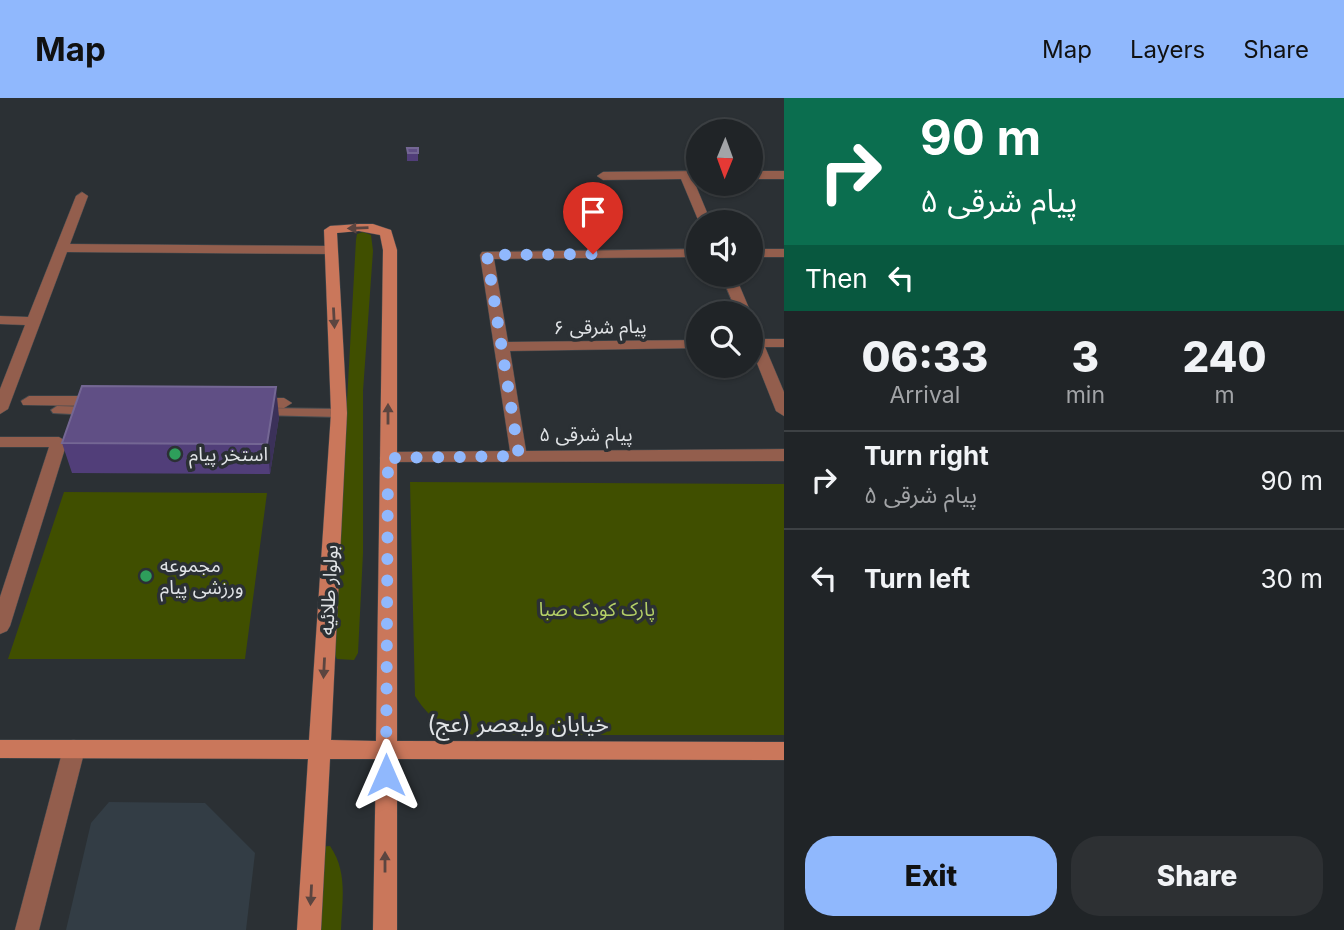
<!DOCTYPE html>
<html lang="en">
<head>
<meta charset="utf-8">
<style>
	:root { --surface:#202427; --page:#2d3033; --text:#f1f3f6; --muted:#a2a4a7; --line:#3d4144; --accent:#90b8fd }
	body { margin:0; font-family:Inter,"Noto Sans Arabic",sans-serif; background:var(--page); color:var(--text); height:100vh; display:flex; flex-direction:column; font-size:26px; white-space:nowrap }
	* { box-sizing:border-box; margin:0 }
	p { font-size:23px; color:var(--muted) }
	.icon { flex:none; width:38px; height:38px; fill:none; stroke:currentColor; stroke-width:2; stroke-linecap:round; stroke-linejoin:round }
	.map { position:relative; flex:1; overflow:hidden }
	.drawer { display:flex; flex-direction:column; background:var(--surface); width:560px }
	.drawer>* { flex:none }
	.guide { background:#0b6e4f; color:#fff; overflow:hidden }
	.needle { width:46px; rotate:181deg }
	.buttons { position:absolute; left:686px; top:21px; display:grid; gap:14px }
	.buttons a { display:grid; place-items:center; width:77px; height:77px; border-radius:50%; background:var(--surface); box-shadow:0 2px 5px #0004,0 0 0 2px var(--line); font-size:35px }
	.pin { position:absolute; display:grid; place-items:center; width:60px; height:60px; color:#fff; margin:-72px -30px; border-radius:50% 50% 50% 0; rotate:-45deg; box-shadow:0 0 7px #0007 }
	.pin .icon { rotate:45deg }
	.me { position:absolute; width:77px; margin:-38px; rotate:0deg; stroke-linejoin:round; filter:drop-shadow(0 0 5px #0008) }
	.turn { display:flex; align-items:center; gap:24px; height:147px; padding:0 21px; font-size:32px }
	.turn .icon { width:91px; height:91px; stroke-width:2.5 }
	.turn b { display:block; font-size:49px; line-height:60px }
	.then { display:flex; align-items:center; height:66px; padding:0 21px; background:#0003; gap:14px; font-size:26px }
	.eta { display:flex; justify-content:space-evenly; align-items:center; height:119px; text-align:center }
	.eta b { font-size:42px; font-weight:800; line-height:49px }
	.button { display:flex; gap:14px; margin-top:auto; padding:14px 21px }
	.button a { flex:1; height:80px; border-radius:28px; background:var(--accent); color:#111; font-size:28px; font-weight:800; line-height:80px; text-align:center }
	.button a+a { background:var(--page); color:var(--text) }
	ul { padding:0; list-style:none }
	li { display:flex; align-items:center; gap:21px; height:98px; padding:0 21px; border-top:2px solid var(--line) }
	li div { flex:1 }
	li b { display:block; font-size:26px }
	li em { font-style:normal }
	header { display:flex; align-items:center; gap:42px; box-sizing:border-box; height:98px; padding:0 35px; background:var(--accent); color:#111 }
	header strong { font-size:33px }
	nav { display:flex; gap:38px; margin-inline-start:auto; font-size:24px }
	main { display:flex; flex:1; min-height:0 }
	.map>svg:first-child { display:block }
	.built { fill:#333d45 }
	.green { fill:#404f00 }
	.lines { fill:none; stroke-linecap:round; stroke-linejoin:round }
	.lane-casing { stroke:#484d51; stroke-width:2 }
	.street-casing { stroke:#484d51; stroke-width:1 }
	.secondary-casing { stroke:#484d51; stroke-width:1 }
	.lane { fill:#935e4d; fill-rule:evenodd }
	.street { fill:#935e4d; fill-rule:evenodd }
	.secondary { fill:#ca775b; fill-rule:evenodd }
	.wall { fill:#513e79 }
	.shaded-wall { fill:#3b3159 }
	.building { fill:#604f85; stroke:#746794; stroke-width:2 }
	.oneway { fill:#5b4540 }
	.route { stroke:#90b8fd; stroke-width:12; stroke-dasharray:0 21.6 }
	.leisure-dot { fill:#2e9e5b; stroke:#2b3034; stroke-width:2.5 }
	.labels { text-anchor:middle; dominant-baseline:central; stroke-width:7; stroke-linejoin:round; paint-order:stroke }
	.street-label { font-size:19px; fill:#e1e4e7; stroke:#2b3034 }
	.poi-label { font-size:19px; fill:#e1e4e7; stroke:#2b3034; text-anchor:start }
	.park-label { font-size:19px; fill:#b5d067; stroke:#2b3034 }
	.near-street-label { font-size:23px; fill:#e1e4e7; stroke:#2b3034 }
</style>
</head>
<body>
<header>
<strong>Map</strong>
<nav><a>Map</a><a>Layers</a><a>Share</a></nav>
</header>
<main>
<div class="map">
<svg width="784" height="832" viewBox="0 0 784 832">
	<rect width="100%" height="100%" fill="#2b3034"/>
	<path class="built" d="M 109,704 L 205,705 L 255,755 L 246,832 L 66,832 L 91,725 Z"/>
	<path class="green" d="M 363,134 L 371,137 L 373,153 L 363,293 L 363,455 L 358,555 L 354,562 L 337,561 L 333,553 L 356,142 L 357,136 Z
		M 410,384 L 784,386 L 784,637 L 476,637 C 447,633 431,623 415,598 Z
		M 64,394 L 267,395 L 245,561 L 8,561 Z
		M 330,748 C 348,774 342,802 341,832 L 307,832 L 317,749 Z"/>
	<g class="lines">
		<defs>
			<path id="lane" d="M 57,308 L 90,309 L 96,313 L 90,317 L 53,315 L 51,312 Z
				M 263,310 L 339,311 L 345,315 L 339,319 L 259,317 L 257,314 L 259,311 Z"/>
			<path id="street" d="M 698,73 L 698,81 L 693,81 L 711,124 L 699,124 L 681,81 L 603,82 L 597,78 L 603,74 Z
				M 751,73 L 784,73 L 784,81 L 751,81 Z
				M 82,94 L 88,98 L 70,146 L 330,148 L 337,152 L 330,156 L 67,154 L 8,311 L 0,316 L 0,291 L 25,227 L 0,226 L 0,218 L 28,219 L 76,98 Z
				M 698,151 L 698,159 L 494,161 L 508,244 L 698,242 L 698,250 L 510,253 L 526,353 L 784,351 L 784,363 L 382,364 L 380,360 L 382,356 L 388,354 L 510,353 L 480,157 L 482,154 Z
				M 751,151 L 784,151 L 784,159 L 751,159 Z
				M 721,177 L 735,177 L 751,215 L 751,216 L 737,215 Z
				M 751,228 L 756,229 L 762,241 L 784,241 L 784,249 L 765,249 L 784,294 L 784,318 L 776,313 L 751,250 Z
				M 29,298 L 99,298 L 107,303 L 99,308 L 23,307 L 21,303 Z
				M 253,300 L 284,300 L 292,305 L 284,310 L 247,309 L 245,305 L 247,301 Z
				M 0,339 L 59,339 L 67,344 L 10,528 L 7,533 L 0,536 L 0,499 L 49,349 L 0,349 Z
				M 74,642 L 82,644 L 85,651 L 39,832 L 15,832 L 63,651 L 66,644 Z"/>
			<path id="secondary" d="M 359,126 L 373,126 L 391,132 L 397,152 L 397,643 L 784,644 L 784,662 L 397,661 L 397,832 L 373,832 L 376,661 L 330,661 L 321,832 L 297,832 L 308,661 L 0,660 L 0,642 L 309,642 L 331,315 L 324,132 L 330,128 ZM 359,133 L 380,137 L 383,152 L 376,643 L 331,642 L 347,315 L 337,135 Z"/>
		</defs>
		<use href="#lane" class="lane-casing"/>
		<use href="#street" class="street-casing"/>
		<use href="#secondary" class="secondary-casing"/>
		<use href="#lane" class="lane"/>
		<use href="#street" class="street"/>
		<use href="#secondary" class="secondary"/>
	</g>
	<path class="wall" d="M 407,50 L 418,50 L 418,63 L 407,63 Z
		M 279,319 L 270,376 L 72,375 L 62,345 Z"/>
	<path class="shaded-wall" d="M 276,289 L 279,319 L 270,376 L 267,346 Z"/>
	<path class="building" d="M 407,50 L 418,50 L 418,55 L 408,55 Z
		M 82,288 L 276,289 L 267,346 L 62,345 Z"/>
	<defs><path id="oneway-solid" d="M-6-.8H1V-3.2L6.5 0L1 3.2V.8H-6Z" transform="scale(1.75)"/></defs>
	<g class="oneway">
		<use href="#oneway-solid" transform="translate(358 130) rotate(178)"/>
		<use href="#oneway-solid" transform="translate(334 220) rotate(87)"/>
		<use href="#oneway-solid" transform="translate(388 316) rotate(-90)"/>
		<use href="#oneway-solid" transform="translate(324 570) rotate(93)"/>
		<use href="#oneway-solid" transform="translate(385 764) rotate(-90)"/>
		<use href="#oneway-solid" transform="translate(311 797) rotate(93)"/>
	</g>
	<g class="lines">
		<path class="route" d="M 386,677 L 388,360 L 519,358 L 487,157 L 593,156"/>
	</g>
	<g class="leisure-dot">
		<circle cx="175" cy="356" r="7"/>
		<circle cx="146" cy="478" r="7"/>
	</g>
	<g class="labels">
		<g class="street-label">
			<text transform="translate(600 229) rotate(-1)">پیام شرقی ۶</text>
			<text x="586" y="336">پیام شرقی ۵</text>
			<text transform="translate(329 492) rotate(-87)">بولوار طلائیه</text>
		</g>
		<g class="poi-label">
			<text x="189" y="356">استخر پیام</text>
			<text x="160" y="467">مجموعه<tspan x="160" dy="22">ورزشی پیام</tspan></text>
		</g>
		<g class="park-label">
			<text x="597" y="511">پارک کودک صبا</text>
		</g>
		<g class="near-street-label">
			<text x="518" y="626">خیابان ولیعصر (عج)</text>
		</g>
	</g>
</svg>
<div class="buttons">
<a><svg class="needle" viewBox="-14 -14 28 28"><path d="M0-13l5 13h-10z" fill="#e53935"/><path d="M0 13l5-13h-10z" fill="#a2a4a7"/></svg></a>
<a><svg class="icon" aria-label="sound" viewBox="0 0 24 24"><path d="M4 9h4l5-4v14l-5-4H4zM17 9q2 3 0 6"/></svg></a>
<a><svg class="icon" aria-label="search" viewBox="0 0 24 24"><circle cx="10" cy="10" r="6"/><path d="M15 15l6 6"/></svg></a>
</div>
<div class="pin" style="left:593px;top:156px;background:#d93025"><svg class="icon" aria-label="arrive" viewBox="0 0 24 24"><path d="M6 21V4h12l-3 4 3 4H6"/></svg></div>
<svg class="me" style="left:386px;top:677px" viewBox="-20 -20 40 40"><path d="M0-17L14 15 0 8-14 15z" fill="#90b8fd" stroke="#fff" stroke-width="4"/></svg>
</div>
<section class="drawer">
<div class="guide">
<div class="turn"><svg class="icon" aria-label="right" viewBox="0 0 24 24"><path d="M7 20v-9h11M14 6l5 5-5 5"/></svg><div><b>90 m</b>پیام شرقی ۵</div></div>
<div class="then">Then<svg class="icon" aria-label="left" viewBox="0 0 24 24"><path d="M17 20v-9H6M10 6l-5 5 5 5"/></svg></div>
</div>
<div class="eta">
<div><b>06:33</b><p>Arrival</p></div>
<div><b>3</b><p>min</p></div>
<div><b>240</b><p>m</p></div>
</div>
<ul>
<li><svg class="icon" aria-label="right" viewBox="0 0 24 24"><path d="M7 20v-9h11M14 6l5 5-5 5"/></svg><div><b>Turn right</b><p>پیام شرقی ۵</p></div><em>90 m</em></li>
<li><svg class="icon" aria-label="left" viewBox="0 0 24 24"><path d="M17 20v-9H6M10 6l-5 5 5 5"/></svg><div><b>Turn left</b></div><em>30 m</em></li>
</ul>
<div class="button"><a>Exit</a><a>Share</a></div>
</section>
</main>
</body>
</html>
